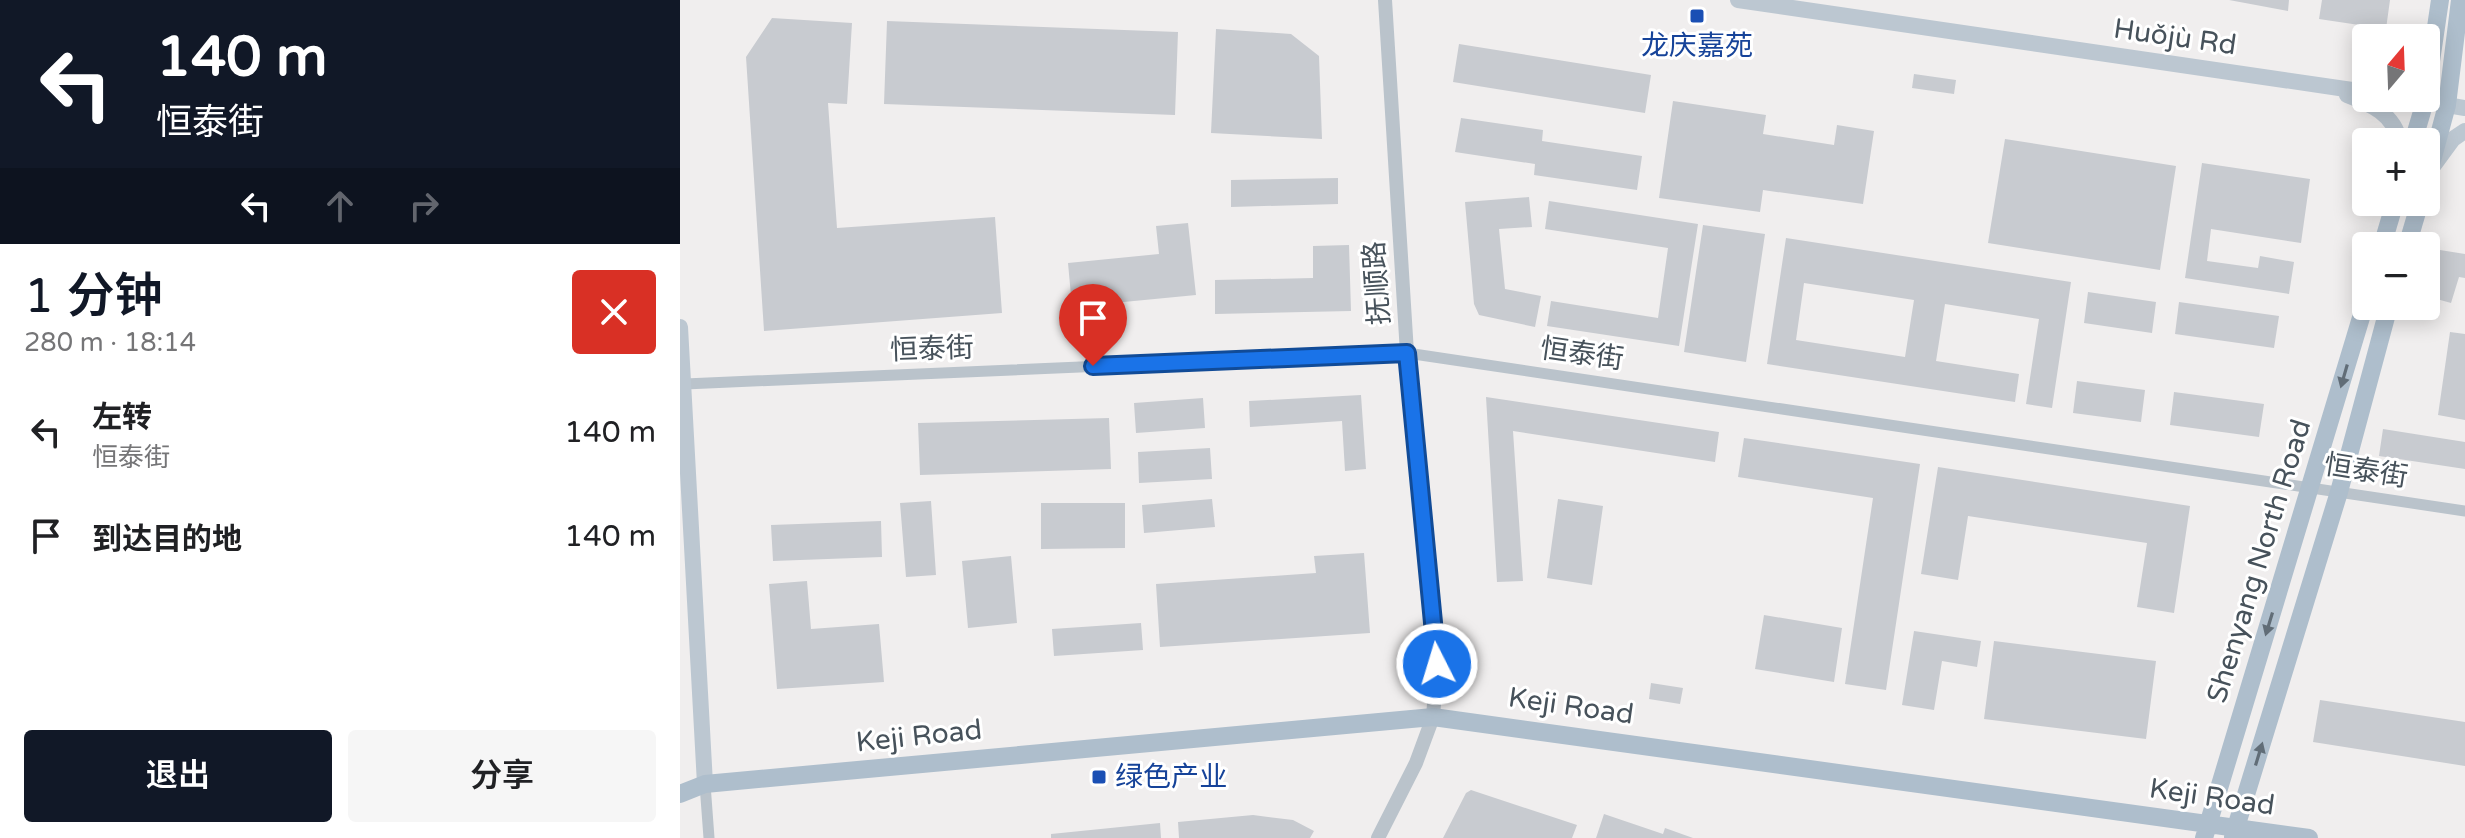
<!DOCTYPE html>
<html lang="zh">
<head>
<meta charset="utf-8">
<style>
	:root { --surface:#fff; --page:#f6f6f6; --text:#202124; --muted:#757577; --accent:#111827 }
	body { margin:0; font-family:"Varela Round","Noto Sans SC",sans-serif; background:var(--page); color:var(--text); height:100vh; display:flex; flex-direction:column; font-size:30px; white-space:nowrap }
	* { box-sizing:border-box; margin:0 }
	p { font-size:26px; color:var(--muted) }
	.icon { flex:none; width:44px; height:44px; fill:none; stroke:currentColor; stroke-width:2; stroke-linecap:round; stroke-linejoin:round }
	.map { position:relative; flex:1; overflow:hidden }
	.details { display:flex; flex-direction:column; background:var(--surface); width:680px }
	.details>* { flex:none }
	.hud { background:#111827; color:#fff; overflow:hidden }
	.needle { width:52px; rotate:19deg }
	.tools { position:absolute; left:1672px; top:24px; display:grid; gap:16px }
	.tools a { display:grid; place-items:center; width:88px; height:88px; border-radius:8px; background:var(--surface); box-shadow:0 4px 20px #0003; font-size:40px }
	.pin { position:absolute; display:grid; place-items:center; width:68px; height:68px; color:#fff; margin:-82px -34px; border-radius:50% 50% 50% 0; rotate:-45deg; box-shadow:0 0 8px #0007 }
	.pin .icon { rotate:45deg }
	.me { position:absolute; width:88px; margin:-44px; rotate:355deg; stroke-linejoin:round; filter:drop-shadow(0 0 6px #0008) }
	.turn { display:flex; align-items:center; gap:28px; height:168px; padding:0 24px; font-size:36px }
	.turn .icon { width:104px; height:104px; stroke-width:2.5 }
	.turn b { display:block; font-size:56px; line-height:68px }
	.lanes { display:flex; align-items:center; height:76px; padding:0 24px; background:#0003; justify-content:center; gap:40px; direction:ltr }
	.lanes .off { opacity:.35 }
	.round { display:grid; place-items:center; flex:none; width:84px; height:84px; border-radius:8px; background:var(--page) }
	.head { display:flex; align-items:center; justify-content:space-between; height:136px; padding:0 24px }
	h1 { font-size:48px; font-weight:600; line-height:60px; color:var(--accent) }
	.cta { display:flex; gap:16px; margin-top:auto; padding:16px 24px }
	.cta a { flex:1; height:92px; border-radius:8px; background:var(--accent); color:#fff; font-size:32px; font-weight:600; line-height:92px; text-align:center }
	.cta a+a { background:var(--page); color:var(--text) }
	ul { padding:0; list-style:none }
	li { display:flex; align-items:center; gap:24px; height:104px; padding:0 24px }
	li div { flex:1 }
	li b { display:block; font-size:30px }
	li em { font-style:normal }
	main { display:flex; flex:1; min-height:0 }
	.map>svg:first-child { display:block }
	.building { fill:#c8cbd0; fill-rule:evenodd }
	.lines { fill:none; stroke-linecap:round; stroke-linejoin:round }
	.minor { stroke:#bac3cb; stroke-width:11 }
	.tertiary { stroke:#bac3cb; stroke-width:14 }
	.secondary { stroke:#bcc7d1; stroke-width:16 }
	.primary { stroke:#aebecc; stroke-width:18 }
	.oneway { fill:#616d77 }
	.route-casing { stroke:#114b97; stroke-width:20 }
	.route { stroke:#1a73e8; stroke-width:14 }
	.transit-dot { fill:#1a4fb4; stroke:#fff; stroke-width:3 }
	.labels { text-anchor:middle; dominant-baseline:central; stroke-width:6; stroke-linejoin:round; paint-order:stroke }
	.street-label { font-size:28px; fill:#47525b; stroke:#fff }
	.transit-label { font-size:28px; fill:#164399; stroke:#fff }
</style>
</head>
<body>
<main>
<section class="details">
<div class="hud">
<div class="turn"><svg class="icon" aria-label="left" viewBox="0 0 24 24"><path d="M17 20v-9H6M10 6l-5 5 5 5"/></svg><div><b>140 m</b>恒泰街</div></div>
<div class="lanes"><svg class="icon" aria-label="left" viewBox="0 0 24 24"><path d="M17 20v-9H6M10 6l-5 5 5 5"/></svg><svg class="icon off" aria-label="ahead" viewBox="0 0 24 24"><path d="M12 20V5M6 11l6-6 6 6"/></svg><svg class="icon off" aria-label="right" viewBox="0 0 24 24"><path d="M7 20v-9h11M14 6l5 5-5 5"/></svg></div>
</div>
<div class="head"><div><h1>1 分钟</h1><p>280 m · 18:14</p></div><a class="round" style="background:#d93025;color:#fff"><svg class="icon" aria-label="close" viewBox="0 0 24 24"><path d="M6 6l12 12M18 6L6 18"/></svg></a></div>
<ul>
<li><svg class="icon" aria-label="left" viewBox="0 0 24 24"><path d="M17 20v-9H6M10 6l-5 5 5 5"/></svg><div><b>左转</b><p>恒泰街</p></div><em>140 m</em></li>
<li><svg class="icon" aria-label="arrive" viewBox="0 0 24 24"><path d="M6 21V4h12l-3 4 3 4H6"/></svg><div><b>到达目的地</b></div><em>140 m</em></li>
</ul>
<div class="cta"><a>退出</a><a>分享</a></div>
</section>
<div class="map">
<svg width="1785" height="838" viewBox="0 0 1785 838">
	<rect width="100%" height="100%" fill="#f0eeee"/>
	<path class="building" d="M 1549,0 L 1609,0 L 1608,11 Z
		M 1642,0 L 1710,0 L 1706,29 L 1639,19 Z
		M 92,18 L 172,23 L 167,104 L 148,103 L 157,228 L 315,217 L 322,313 L 84,331 L 66,57 Z
		M 207,21 L 498,32 L 495,115 L 204,104 Z
		M 536,29 L 611,34 L 639,56 L 642,139 L 531,133 Z
		M 779,44 L 971,75 L 965,113 L 773,82 Z
		M 1234,74 L 1276,80 L 1274,94 L 1232,88 Z
		M 993,101 L 1086,115 L 1083,134 L 1154,145 L 1157,125 L 1194,131 L 1183,204 L 1083,190 L 1080,212 L 979,198 Z
		M 781,118 L 863,130 L 862,141 L 962,156 L 957,190 L 854,175 L 855,164 L 775,152 Z
		M 1325,139 L 1496,166 L 1480,270 L 1308,243 Z
		M 1522,163 L 1630,179 L 1621,243 L 1531,229 L 1527,261 L 1578,268 L 1580,256 L 1614,262 L 1609,294 L 1505,278 Z
		M 658,178 L 658,204 L 551,207 L 551,180 Z
		M 849,197 L 852,227 L 819,229 L 825,289 L 861,296 L 855,327 L 799,315 L 794,304 L 785,202 Z
		M 869,201 L 1018,224 L 999,346 L 867,326 L 871,301 L 978,318 L 988,248 L 865,229 Z
		M 508,223 L 516,295 L 392,307 L 388,263 L 479,254 L 476,226 Z
		M 1023,225 L 1085,234 L 1066,362 L 1004,352 Z
		M 1106,238 L 1391,282 L 1372,408 L 1346,404 L 1359,319 L 1265,304 L 1256,361 L 1339,374 L 1335,402 L 1087,364 ZM 1124,283 L 1234,300 L 1225,357 L 1116,340 Z
		M 669,245 L 671,311 L 535,314 L 535,280 L 633,278 L 633,246 Z
		M 1760,250 L 1785,254 L 1785,278 L 1779,277 L 1771,303 L 1746,296 Z
		M 1408,292 L 1476,302 L 1472,333 L 1404,323 Z
		M 1499,302 L 1599,316 L 1594,348 L 1495,334 Z
		M 1770,332 L 1785,334 L 1785,420 L 1758,415 Z
		M 1397,381 L 1465,390 L 1461,422 L 1393,413 Z
		M 1494,392 L 1584,404 L 1579,437 L 1490,425 Z
		M 681,395 L 686,469 L 665,471 L 662,421 L 570,427 L 569,401 Z
		M 806,397 L 1039,432 L 1035,462 L 833,431 L 843,581 L 817,582 Z
		M 523,398 L 525,428 L 456,433 L 454,403 Z
		M 429,418 L 431,469 L 240,475 L 238,423 Z
		M 1703,429 L 1785,442 L 1785,469 L 1699,456 Z
		M 1064,438 L 1240,464 L 1206,690 L 1165,684 L 1193,498 L 1058,477 Z
		M 530,448 L 532,479 L 459,483 L 458,452 Z
		M 1258,467 L 1510,506 L 1494,613 L 1457,607 L 1467,543 L 1288,516 L 1278,580 L 1241,574 Z
		M 532,499 L 535,527 L 464,533 L 462,505 Z
		M 878,499 L 923,506 L 912,585 L 867,578 Z
		M 251,501 L 256,575 L 226,577 L 220,503 Z
		M 361,503 L 445,503 L 445,548 L 361,549 Z
		M 201,521 L 202,557 L 93,561 L 91,525 Z
		M 684,553 L 690,633 L 480,647 L 476,584 L 636,573 L 634,556 Z
		M 331,556 L 337,623 L 288,628 L 282,561 Z
		M 127,581 L 131,629 L 199,624 L 204,682 L 97,689 L 89,584 Z
		M 1084,615 L 1162,628 L 1154,682 L 1075,669 Z
		M 461,623 L 463,650 L 374,656 L 372,629 Z
		M 1234,631 L 1301,641 L 1297,667 L 1262,661 L 1254,710 L 1222,705 Z
		M 1314,641 L 1476,661 L 1466,739 L 1304,719 Z
		M 971,683 L 1003,688 L 1000,704 L 969,699 Z
		M 1640,700 L 1785,722 L 1785,766 L 1633,742 Z
		M 791,790 L 897,825 L 892,838 L 763,838 L 786,793 Z
		M 924,814 L 983,834 L 985,828 L 1013,838 L 916,838 Z
		M 573,815 L 613,820 L 634,831 L 630,838 L 499,838 L 498,822 Z
		M 480,823 L 481,838 L 371,838 L 371,834 Z"/>
	<g class="lines">
		<path class="minor" d="M 5,384 L 727,353 L 1785,511
			M 25,784 L 29,838"/>
		<path class="tertiary" d="M 698,838 L 736,763 L 753,717 L 757,664 L 727,353 L 705,0"/>
		<path class="secondary" d="M 1058,0 L 1686,92
			M 1667,95 C 1691,104 1714,114 1720,142
			M 1726,98 L 1785,108
			M 1751,169 L 1773,139 L 1785,131
			M 0,327 L 25,784"/>
		<path class="primary" d="M 1746,95 L 1760,0
			M 1733,142 L 1746,98
			M 1746,183 L 1767,105 L 1780,0
			M 1702,246 L 1715,202
			M 1727,246 L 1740,202
			M 0,794 L 25,784 L 753,717 L 1629,838
			M 1553,837 L 1659,492 L 1709,306
			M 1524,838 L 1686,301"/>
	</g>
	<defs><path id="oneway-solid" d="M-6-.8H1V-3.2L6.5 0L1 3.2V.8H-6Z" transform="scale(2)"/></defs>
	<g class="oneway">
		<use href="#oneway-solid" transform="translate(1664 376) rotate(106)"/>
		<use href="#oneway-solid" transform="translate(1589 624) rotate(107)"/>
		<use href="#oneway-solid" transform="translate(1579 754) rotate(-73)"/>
	</g>
	<g class="lines">
		<defs>
			<path id="route" d="M 413,366 L 727,353 L 757,664"/>
		</defs>
		<use href="#route" class="route-casing"/>
		<use href="#route" class="route"/>
	</g>
	<g class="transit-dot">
		<rect x="1009" y="8" width="16" height="16" rx="4"/>
		<rect x="411" y="769" width="16" height="16" rx="4"/>
	</g>
	<g class="labels">
		<g class="street-label">
			<text transform="translate(1495 37) rotate(8)">Huǒjù Rd</text>
			<text transform="translate(697 283) rotate(-94)">抚顺路</text>
			<text transform="translate(252 349) rotate(-2)">恒泰街</text>
			<text transform="translate(902 354) rotate(8)">恒泰街</text>
			<text transform="translate(1686 471) rotate(9)">恒泰街</text>
			<text transform="translate(1579 561) rotate(-73)">Shenyang North Road</text>
			<text transform="translate(891 706) rotate(8)">Keji Road</text>
			<text transform="translate(239 736) rotate(-6)">Keji Road</text>
			<text transform="translate(1532 797) rotate(8)">Keji Road</text>
		</g>
		<g class="transit-label">
			<text x="1017" y="46">龙庆嘉苑</text>
			<text x="435" y="777" text-anchor="start">绿色产业</text>
		</g>
	</g>
</svg>
<div class="tools">
<a><svg class="needle" viewBox="-14 -14 28 28"><path d="M0-13l5 13h-10z" fill="#e53935"/><path d="M0 13l5-13h-10z" fill="#757577"/></svg></a>
<a>+</a>
<a>−</a>
</div>
<div class="pin" style="left:413px;top:366px;background:#d93025"><svg class="icon" aria-label="arrive" viewBox="0 0 24 24"><path d="M6 21V4h12l-3 4 3 4H6"/></svg></div>
<svg class="me" style="left:757px;top:664px" viewBox="-20 -20 40 40"><circle r="17" fill="#1a73e8" stroke="#fff" stroke-width="3"/><path d="M0-11L8 9 0 5-8 9z" fill="#fff"/></svg>
</div>
</main>
</body>
</html>
